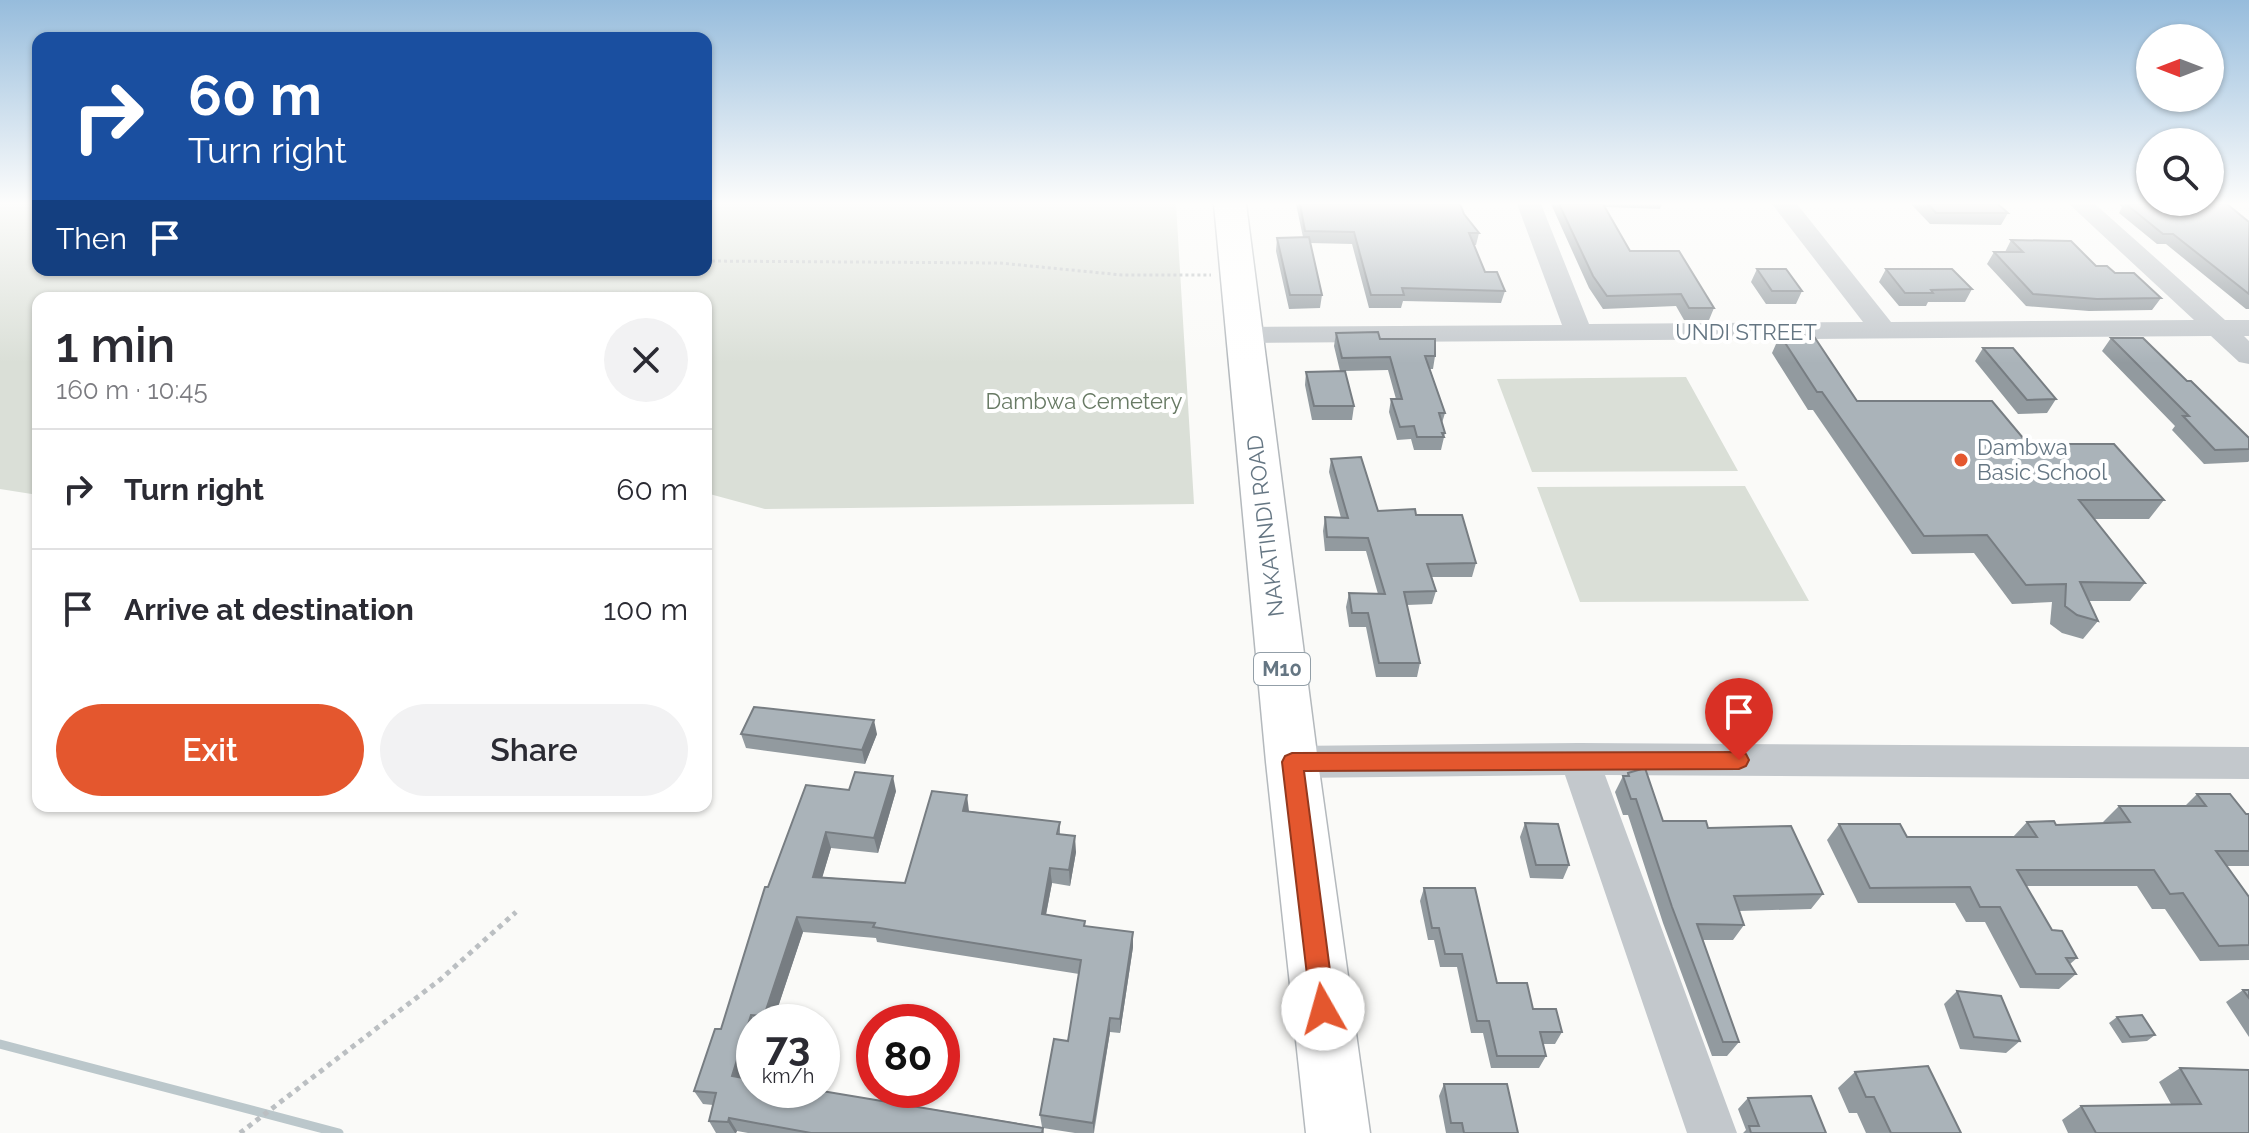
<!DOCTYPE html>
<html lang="en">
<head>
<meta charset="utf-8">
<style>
	:root { --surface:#fff; --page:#f2f2f3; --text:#2b2b33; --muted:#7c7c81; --line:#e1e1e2; --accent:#e4572e }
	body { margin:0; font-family:Raleway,sans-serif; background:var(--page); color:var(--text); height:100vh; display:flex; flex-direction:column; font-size:30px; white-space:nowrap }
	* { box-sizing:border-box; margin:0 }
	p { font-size:26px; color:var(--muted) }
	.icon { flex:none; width:44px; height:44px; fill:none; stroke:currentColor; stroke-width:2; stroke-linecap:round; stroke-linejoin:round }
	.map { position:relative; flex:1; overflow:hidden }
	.details { position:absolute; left:32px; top:292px; width:680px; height:520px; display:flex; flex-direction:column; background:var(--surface); border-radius:16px; box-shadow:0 2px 6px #0004 }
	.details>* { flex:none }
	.banner { position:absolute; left:32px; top:32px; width:680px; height:244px; border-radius:16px; box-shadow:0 2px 6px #0004; background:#1a4fa0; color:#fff; overflow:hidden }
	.needle { width:52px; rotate:270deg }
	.fabs { position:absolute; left:2136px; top:24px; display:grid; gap:16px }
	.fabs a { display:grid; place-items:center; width:88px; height:88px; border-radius:50%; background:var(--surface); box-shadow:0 2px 6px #0004; font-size:40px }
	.speed { position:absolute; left:736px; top:1004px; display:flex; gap:16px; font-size:40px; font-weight:700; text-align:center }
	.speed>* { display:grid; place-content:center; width:104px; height:104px; border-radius:50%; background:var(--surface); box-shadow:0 2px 6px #0004; line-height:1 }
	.speed small { font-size:20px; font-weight:400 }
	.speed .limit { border:12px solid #d22; background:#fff; color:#111 }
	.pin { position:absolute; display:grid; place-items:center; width:68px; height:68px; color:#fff; margin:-82px -34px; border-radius:50% 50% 50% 0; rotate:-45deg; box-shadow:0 0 8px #0007 }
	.pin .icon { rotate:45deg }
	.me { position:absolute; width:88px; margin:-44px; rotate:353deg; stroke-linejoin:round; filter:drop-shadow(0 0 6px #0008) }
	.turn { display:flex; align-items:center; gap:28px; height:168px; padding:0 24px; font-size:36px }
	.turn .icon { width:104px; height:104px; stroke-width:2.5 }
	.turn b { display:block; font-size:56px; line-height:68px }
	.then { display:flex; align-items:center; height:76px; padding:0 24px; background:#0003; gap:16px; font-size:30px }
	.round { display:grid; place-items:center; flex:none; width:84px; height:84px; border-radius:42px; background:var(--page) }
	.head { display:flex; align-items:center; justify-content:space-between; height:136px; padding:0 24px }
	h1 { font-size:48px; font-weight:600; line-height:60px }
	.action { display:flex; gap:16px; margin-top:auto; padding:16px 24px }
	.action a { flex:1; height:92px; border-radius:48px; background:var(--accent); color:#fff; font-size:32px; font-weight:600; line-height:92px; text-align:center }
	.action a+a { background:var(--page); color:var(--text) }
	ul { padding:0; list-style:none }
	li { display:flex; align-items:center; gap:24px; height:120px; padding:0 24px; border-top:2px solid var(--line) }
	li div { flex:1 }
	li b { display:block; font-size:30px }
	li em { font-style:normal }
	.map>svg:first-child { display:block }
	.green { fill:#dadfd7 }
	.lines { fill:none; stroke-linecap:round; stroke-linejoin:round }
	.stream { stroke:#bbc7cb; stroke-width:9 }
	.highway-casing { stroke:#b4b9bd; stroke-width:3 }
	.path-far1 { stroke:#bbbfc2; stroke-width:3; stroke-dasharray:3 3; stroke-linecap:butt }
	.path { stroke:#bbbfc2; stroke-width:5; stroke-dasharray:5 5; stroke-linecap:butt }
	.minor { fill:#c3c8cc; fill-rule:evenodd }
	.highway { fill:#fff; fill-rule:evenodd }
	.wall { fill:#929a9f; fill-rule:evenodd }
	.shaded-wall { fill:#777d82 }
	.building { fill:#aab3b9; stroke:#777d82; stroke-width:2 }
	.route { fill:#e4572e; stroke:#94391e; stroke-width:2 }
	.poi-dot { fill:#e4572e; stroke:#fff; stroke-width:3 }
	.labels { text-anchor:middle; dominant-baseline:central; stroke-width:8; stroke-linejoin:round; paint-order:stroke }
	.shield { fill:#fff; stroke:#939fa8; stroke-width:2 }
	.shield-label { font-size:20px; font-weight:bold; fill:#657683 }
	.street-label { font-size:22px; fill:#657683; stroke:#fff }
	.park-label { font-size:22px; fill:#687a64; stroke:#fff }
	.poi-label { font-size:22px; fill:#657683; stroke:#fff; text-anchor:start }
</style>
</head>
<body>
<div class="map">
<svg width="2249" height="1133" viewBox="0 0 2249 1133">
	<rect width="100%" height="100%" fill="#fafaf8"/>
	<path class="green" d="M 0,204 L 38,204 L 38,270 L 706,270 L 706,204 L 1176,204 L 1194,504 L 765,509 L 706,493 L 706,298 L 38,298 L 38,495 L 0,489 Z
		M 1686,377 L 1738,471 L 1532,472 L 1497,379 Z
		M 1745,486 L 1809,601 L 1580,602 L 1537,487 Z"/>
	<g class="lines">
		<path class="stream" d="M 0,1044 L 339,1133"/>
		<defs>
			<path id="highway" d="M 1214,204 L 1246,204 L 1318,762 L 1370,1133 L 1306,1133 L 1266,762 Z"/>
		</defs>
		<use href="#highway" class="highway-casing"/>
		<path class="path-far1" d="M 706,261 L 1000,263 L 1122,275 L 1211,275"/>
		<path class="path" d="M 240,1133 L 441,979 L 516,912"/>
		<path class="minor" d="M 1517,204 L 1541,204 L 1589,324 L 1863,322 L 1772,204 L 1797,204 L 1891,322 L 2194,320 L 2069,204 L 2095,204 L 2225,320 L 2249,320 L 2249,336 L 2244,336 L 2249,341 L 2249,364 L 2239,362 L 2211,336 L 1243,343 L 1233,341 L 1229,335 L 1233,329 L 1243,327 L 1562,325 Z
			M 1579,743 L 2249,747 L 2249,779 L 1605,775 L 1737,1133 L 1687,1133 L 1565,775 L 1292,778 L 1278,773 L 1272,762 L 1278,751 L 1292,746 Z"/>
		<use href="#highway" class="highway"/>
	</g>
	<path class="wall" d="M 1296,204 L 1460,204 L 1464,214 L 1479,233 L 1476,245 L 1474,245 L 1485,272 L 1505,291 L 1501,303 L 1403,301 L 1401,308 L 1369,308 L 1352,244 L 1310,243 L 1322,295 L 1320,308 L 1289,309 L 1276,251 L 1277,238 L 1303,237 Z
		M 1551,204 L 1662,204 L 1660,209 L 1605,207 L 1630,251 L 1714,308 L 1709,320 L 1684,320 L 1676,306 L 1603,309 L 1589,288 Z
		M 1911,204 L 1998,204 L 2008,213 L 2001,225 L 1930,224 Z
		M 2119,204 L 2227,204 L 2249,222 L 2249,309 L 2246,309 L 2166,244 L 2157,244 L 2119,213 L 2122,207 Z
		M 2011,240 L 2096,266 L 2115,273 L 2161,298 L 2152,310 L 2089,311 L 2026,306 L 1987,264 L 1994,252 L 2005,252 Z
		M 1757,269 L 1802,291 L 1796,304 L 1766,304 L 1751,282 Z
		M 1886,269 L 1972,289 L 1965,302 L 1928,302 L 1926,306 L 1899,306 L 1879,282 Z
		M 1336,333 L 1380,339 L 1435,356 L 1433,369 L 1430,369 L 1445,413 L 1442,423 L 1445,433 L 1441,450 L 1414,450 L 1411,439 L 1397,440 L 1389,412 L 1391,399 L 1396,399 L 1388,370 L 1345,371 L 1354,406 L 1352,420 L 1312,420 L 1305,385 L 1306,372 L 1340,371 L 1334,346 Z
		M 1780,335 L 1857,401 L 2028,444 L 2164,500 L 2149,519 L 2094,519 L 2145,583 L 2130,601 L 2089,601 L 2098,621 L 2083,639 L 2062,633 L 2050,624 L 2052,602 L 2012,604 L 1974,553 L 1912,554 L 1813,410 L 1808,410 L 1772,353 Z
		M 2111,338 L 2187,381 L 2249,438 L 2249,461 L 2248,462 L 2204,464 L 2172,430 L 2175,426 L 2102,351 Z
		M 1983,348 L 2056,399 L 2047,413 L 2018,414 L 1975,361 Z
		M 1331,459 L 1378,511 L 1416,515 L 1476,563 L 1472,577 L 1432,577 L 1436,591 L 1432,604 L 1407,605 L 1420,663 L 1417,677 L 1376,677 L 1366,627 L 1349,627 L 1346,607 L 1349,593 L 1378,594 L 1366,551 L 1325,551 L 1323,531 L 1325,517 L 1341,518 L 1329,472 Z
		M 741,734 L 877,734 L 865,764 L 746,748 Z
		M 1628,773 L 1663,821 L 1708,828 L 1823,894 L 1811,909 L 1739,911 L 1744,925 L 1733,940 L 1702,940 L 1739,1042 L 1727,1056 L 1712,1056 L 1663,923 L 1628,815 L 1623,815 L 1615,792 L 1623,776 L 1627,776 Z
		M 849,790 L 896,791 L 878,853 L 831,848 L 822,877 L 905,883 L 969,811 L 1060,822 L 1060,835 L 1076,852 L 1070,886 L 1052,883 L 1046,915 L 1085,926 L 1133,932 L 1133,947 L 1120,1033 L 1110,1032 L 1094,1133 L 1075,1133 L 1043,1128 L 1044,1133 L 748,1133 L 737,1131 L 736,1133 L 716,1133 L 709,1121 L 713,1105 L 703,1104 L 694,1091 L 721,1029 L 768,887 ZM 803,932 L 876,938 L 877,942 L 1079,974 L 1068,1041 L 1040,1115 L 1042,1127 L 743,1078 L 754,1042 L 754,1022 L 773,1022 Z
		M 2197,794 L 2246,814 L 2249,814 L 2249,866 L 2227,866 L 2249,897 L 2249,960 L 2200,961 L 2165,909 L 2152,909 L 2137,886 L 2026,886 L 2052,930 L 2077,958 L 2070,964 L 2076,974 L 2059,989 L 2020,988 L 1985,922 L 1966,922 L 1955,903 L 1858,903 L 1827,840 L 1839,824 L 1907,837 L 2013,837 L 2027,822 L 2056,825 L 2104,823 L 2103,822 L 2119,806 L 2185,806 Z
		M 1525,823 L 1569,865 L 1563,879 L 1530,878 L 1520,837 Z
		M 1424,888 L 1497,983 L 1562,1032 L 1555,1044 L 1543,1044 L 1546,1056 L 1539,1068 L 1491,1068 L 1483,1033 L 1471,1033 L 1457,967 L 1440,967 L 1434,940 L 1428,940 L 1420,901 Z
		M 2243,990 L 2249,990 L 2249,1037 L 2226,1002 Z
		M 1957,991 L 2020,1041 L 2006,1053 L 1960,1049 L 1944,1004 Z
		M 2117,1017 L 2155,1035 L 2147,1041 L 2122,1043 L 2109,1023 Z
		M 2180,1068 L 2249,1133 L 2068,1133 L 2062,1120 L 2081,1106 L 2171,1104 L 2159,1082 Z
		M 1855,1072 L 1961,1133 L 1866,1133 L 1857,1113 L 1849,1113 L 1838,1088 Z
		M 1444,1084 L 1518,1133 L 1446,1133 L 1439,1096 Z
		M 1748,1098 L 1826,1133 L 1743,1133 L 1746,1130 L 1738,1109 Z"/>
	<path class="shaded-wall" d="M 874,720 L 877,734 L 865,764 L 862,750 Z
		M 893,776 L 896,791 L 878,853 L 874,838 Z
		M 967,795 L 969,811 L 963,811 Z
		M 826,832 L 831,848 L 818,892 L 813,877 Z
		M 1075,836 L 1076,852 L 1070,886 L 1069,870 Z
		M 1050,868 L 1052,883 L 1043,929 L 1042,914 Z
		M 797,917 L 803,932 L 773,1022 L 766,1022 L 764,1016 Z
		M 1133,932 L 1133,947 L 1120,1033 L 1120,1019 Z
		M 751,1015 L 754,1022 L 754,1042 L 740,1089 L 732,1076 Z
		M 1110,1018 L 1110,1032 L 1093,1133 L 1093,1123 Z
		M 729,1118 L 737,1131 L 736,1133 L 735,1133 L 728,1122 Z"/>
	<path class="building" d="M 1300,204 L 1460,204 L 1464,214 L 1479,233 L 1469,233 L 1485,272 L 1497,272 L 1505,291 L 1402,288 L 1404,295 L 1371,295 L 1354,232 L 1305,231 Z
		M 1559,204 L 1603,204 L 1630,251 L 1679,251 L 1714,308 L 1689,308 L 1681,294 L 1607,296 L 1593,276 Z
		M 1928,204 L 1998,204 L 2008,213 L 1936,213 Z
		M 2126,204 L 2227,204 L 2249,222 L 2249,294 L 2173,234 L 2163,234 Z
		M 1309,237 L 1322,295 L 1290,295 L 1277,238 Z
		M 2011,240 L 2071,241 L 2096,266 L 2107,266 L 2115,273 L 2134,273 L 2161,298 L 2097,299 L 2033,294 L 1994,252 L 2023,252 Z
		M 1757,269 L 1786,269 L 1802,291 L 1772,291 Z
		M 1886,269 L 1952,269 L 1972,289 L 1931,290 L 1933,293 L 1905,293 Z
		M 1378,332 L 1380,339 L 1435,339 L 1435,356 L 1425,356 L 1445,413 L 1439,413 L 1445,433 L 1442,433 L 1444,437 L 1417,437 L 1414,426 L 1400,427 L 1391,399 L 1402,399 L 1390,357 L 1342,358 L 1336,333 Z
		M 1780,335 L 1813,335 L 1857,401 L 1992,401 L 2028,444 L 2114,444 L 2164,500 L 2079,500 L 2145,583 L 2080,582 L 2098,621 L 2077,615 L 2065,606 L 2066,584 L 2026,585 L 1987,535 L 1924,536 L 1822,392 L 1817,392 Z
		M 2111,338 L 2143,338 L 2187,381 L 2191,381 L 2249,438 L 2249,449 L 2215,450 L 2183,416 L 2189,416 Z
		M 1983,348 L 2013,348 L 2056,399 L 2027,400 Z
		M 1345,371 L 1354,406 L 1314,406 L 1306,372 Z
		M 1361,457 L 1378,511 L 1415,509 L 1416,515 L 1462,515 L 1476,563 L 1427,564 L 1436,591 L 1404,592 L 1420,663 L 1379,663 L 1368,613 L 1352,613 L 1349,593 L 1385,594 L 1368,538 L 1327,537 L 1325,517 L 1348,518 L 1331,459 Z
		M 754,707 L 874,720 L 862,750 L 741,734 Z
		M 1645,768 L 1663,821 L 1706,821 L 1708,828 L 1791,826 L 1823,894 L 1734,896 L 1744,925 L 1697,924 L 1739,1042 L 1723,1042 L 1672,907 L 1636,799 L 1631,799 L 1623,776 L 1629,776 L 1628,773 Z
		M 855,772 L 893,776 L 874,838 L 826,832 L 813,877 L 905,883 L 932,791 L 967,795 L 963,811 L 1060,822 L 1057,834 L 1075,836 L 1069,870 L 1050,868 L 1042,914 L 1085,921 L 1084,926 L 1133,932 L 1120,1019 L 1110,1018 L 1093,1123 L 1040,1115 L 1054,1039 L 1068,1041 L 1081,960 L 873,927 L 875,923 L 797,917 L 764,1016 L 751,1015 L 732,1076 L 754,1080 L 754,1090 L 816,1090 L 1043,1128 L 1042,1133 L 811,1133 L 729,1118 L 728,1122 L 709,1121 L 716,1093 L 694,1091 L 715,1029 L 721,1029 L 765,887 L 768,887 L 806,785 L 849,790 Z
		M 2197,794 L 2230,794 L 2246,814 L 2249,814 L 2249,851 L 2216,851 L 2249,897 L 2249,945 L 2219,946 L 2183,893 L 2170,894 L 2154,870 L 2017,870 L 2052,930 L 2062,931 L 2077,958 L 2066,958 L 2076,974 L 2036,974 L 2000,907 L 1980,907 L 1970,887 L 1870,888 L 1839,824 L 1900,824 L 1907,837 L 2037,837 L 2027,822 L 2054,821 L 2056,825 L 2130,822 L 2119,806 L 2206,806 Z
		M 1525,823 L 1558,824 L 1569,865 L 1536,865 Z
		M 1424,888 L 1475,888 L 1497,983 L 1527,983 L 1533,1009 L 1556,1009 L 1562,1032 L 1540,1032 L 1546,1056 L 1497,1056 L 1489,1021 L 1477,1021 L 1462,954 L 1445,954 L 1439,928 L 1432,928 Z
		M 2243,990 L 2249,990 L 2249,998 Z
		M 1957,991 L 2001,996 L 2020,1041 L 1974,1037 Z
		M 2142,1015 L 2155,1035 L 2130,1037 L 2117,1017 Z
		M 1928,1066 L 1961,1133 L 1891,1133 L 1874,1097 L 1866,1097 L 1855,1072 Z
		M 2180,1068 L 2249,1070 L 2249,1133 L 2096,1133 L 2081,1106 L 2201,1104 Z
		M 1444,1084 L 1507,1084 L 1518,1133 L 1464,1133 L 1462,1123 L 1451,1123 Z
		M 1811,1096 L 1826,1133 L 1751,1133 L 1749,1126 L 1759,1126 L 1748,1098 Z"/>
	<linearGradient id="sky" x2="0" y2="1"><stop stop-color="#96bcdc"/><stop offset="0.56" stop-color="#fdfdfc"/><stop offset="1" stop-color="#fdfdfc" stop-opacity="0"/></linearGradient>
	<rect width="2249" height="363" fill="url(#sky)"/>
	<path class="route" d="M 1739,752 L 1746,754 L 1749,760 L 1746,766 L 1739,769 L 1304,771 L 1335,1009 L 1332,1018 L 1323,1021 L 1314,1018 L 1311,1009 L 1282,762 L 1285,756 L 1292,753 Z"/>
	<circle class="poi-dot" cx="1961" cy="460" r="8"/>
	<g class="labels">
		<rect class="shield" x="1254" y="653" width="56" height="32" rx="6"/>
		<g class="shield-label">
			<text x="1282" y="669">M10</text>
		</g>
		<g class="street-label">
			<text x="1746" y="332">UNDI STREET</text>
			<text transform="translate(1265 526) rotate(-97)">NAKATINDI ROAD</text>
		</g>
		<g class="park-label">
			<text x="1084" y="401">Dambwa Cemetery</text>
		</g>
		<g class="poi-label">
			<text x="1977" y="447">Dambwa<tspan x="1977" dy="25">Basic School</tspan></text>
		</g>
	</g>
</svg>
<div class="fabs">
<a><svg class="needle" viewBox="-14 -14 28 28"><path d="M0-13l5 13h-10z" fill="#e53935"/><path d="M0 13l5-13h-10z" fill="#7c7c81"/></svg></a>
<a><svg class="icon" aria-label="search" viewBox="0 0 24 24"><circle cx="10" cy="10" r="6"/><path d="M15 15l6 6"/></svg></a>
</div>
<div class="speed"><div>73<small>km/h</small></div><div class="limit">80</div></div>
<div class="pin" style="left:1739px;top:760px;background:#d93025"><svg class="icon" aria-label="arrive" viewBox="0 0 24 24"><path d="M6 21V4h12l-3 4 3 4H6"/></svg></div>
<svg class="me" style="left:1323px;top:1009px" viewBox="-20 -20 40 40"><circle r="19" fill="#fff"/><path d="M0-13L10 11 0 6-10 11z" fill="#e4572e"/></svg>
<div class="banner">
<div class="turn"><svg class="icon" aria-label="right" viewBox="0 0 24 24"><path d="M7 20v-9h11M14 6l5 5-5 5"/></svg><div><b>60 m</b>Turn right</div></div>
<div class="then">Then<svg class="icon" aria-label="arrive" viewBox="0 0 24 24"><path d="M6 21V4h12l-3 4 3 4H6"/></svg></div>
</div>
<section class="details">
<div class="head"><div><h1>1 min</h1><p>160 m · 10:45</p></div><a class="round"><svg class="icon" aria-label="close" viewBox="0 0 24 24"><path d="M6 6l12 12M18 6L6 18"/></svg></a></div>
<ul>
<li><svg class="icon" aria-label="right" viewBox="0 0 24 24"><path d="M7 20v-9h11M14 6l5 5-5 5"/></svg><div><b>Turn right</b></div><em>60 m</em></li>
<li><svg class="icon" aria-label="arrive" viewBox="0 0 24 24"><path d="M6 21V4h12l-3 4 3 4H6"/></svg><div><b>Arrive at destination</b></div><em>100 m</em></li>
</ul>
<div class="action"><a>Exit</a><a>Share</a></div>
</section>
</div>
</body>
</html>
